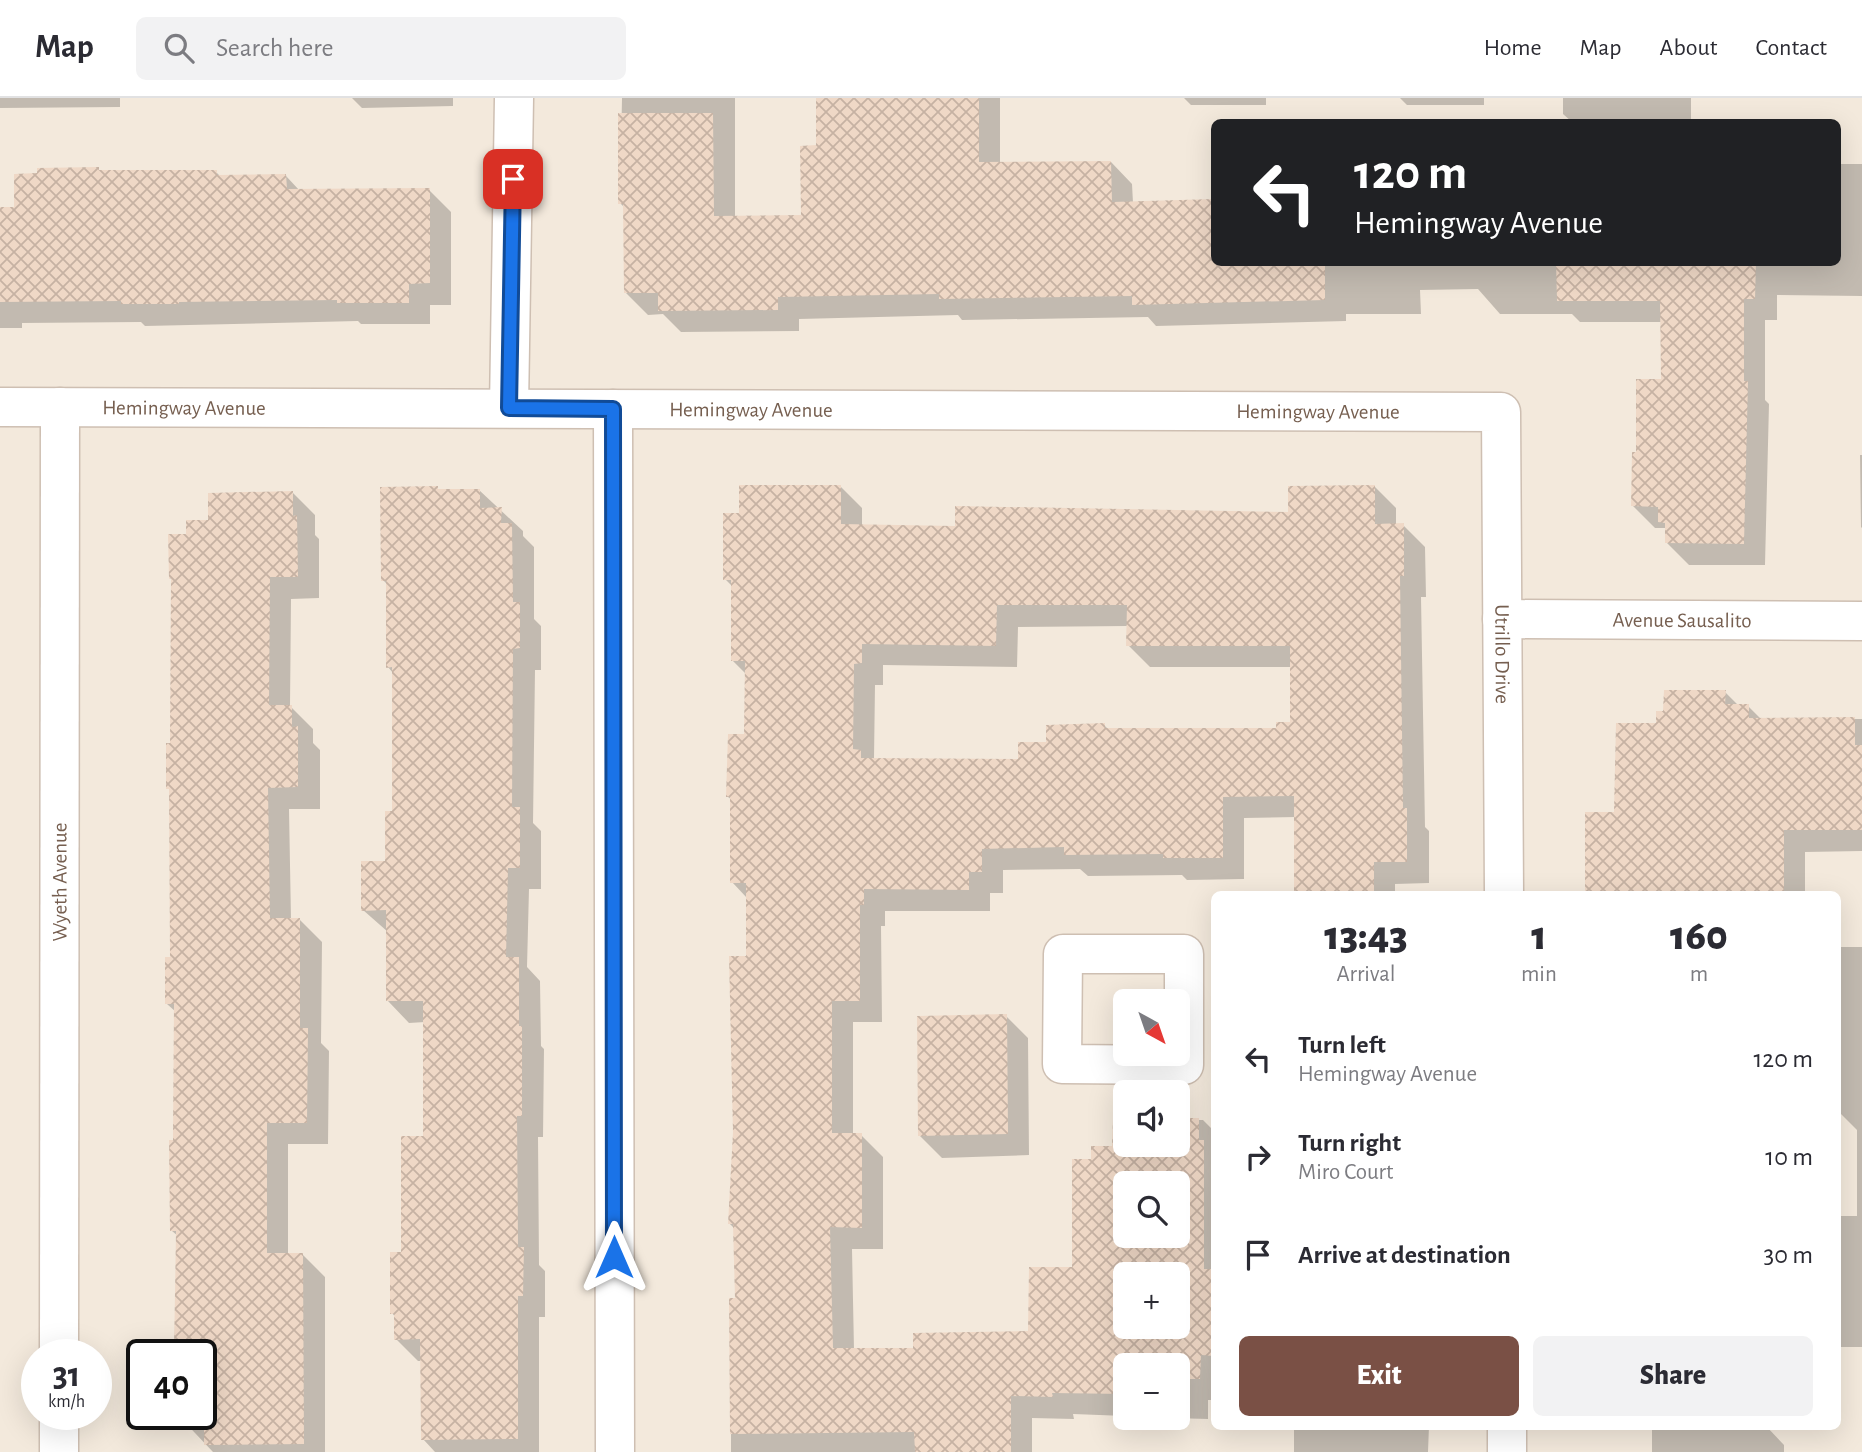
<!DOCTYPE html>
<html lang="en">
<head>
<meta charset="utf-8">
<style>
	:root { --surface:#fff; --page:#f2f2f3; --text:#2b2b33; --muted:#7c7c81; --line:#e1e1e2; --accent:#7a5045 }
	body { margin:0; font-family:"Alegreya Sans",sans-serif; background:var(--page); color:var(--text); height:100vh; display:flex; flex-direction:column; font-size:26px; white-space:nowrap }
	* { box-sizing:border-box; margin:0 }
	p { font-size:23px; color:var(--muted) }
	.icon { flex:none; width:38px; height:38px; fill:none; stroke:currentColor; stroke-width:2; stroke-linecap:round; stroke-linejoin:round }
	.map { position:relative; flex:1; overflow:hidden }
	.details { position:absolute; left:1211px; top:793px; width:630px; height:539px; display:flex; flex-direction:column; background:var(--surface); border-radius:10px; box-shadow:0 7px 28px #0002 }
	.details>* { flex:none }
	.hud { position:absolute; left:1211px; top:21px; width:630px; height:147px; border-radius:10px; box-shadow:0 7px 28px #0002; background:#202124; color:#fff; overflow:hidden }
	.needle { width:46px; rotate:140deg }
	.tools { position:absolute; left:1113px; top:891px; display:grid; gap:14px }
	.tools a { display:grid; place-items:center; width:77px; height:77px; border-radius:10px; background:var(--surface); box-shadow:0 7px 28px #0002; font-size:35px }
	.speed { position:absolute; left:21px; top:1241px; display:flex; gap:14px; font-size:35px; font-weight:700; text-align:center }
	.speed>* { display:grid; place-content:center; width:91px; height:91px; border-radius:50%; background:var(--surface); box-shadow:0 7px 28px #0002; line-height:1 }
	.speed small { font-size:18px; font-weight:400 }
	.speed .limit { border:4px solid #111; border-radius:10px; background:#fff; color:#111 }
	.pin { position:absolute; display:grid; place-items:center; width:60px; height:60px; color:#fff; margin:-30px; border-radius:14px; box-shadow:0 4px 10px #0006 }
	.me { position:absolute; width:77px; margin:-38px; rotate:0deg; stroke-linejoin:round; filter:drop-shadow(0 0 5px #0008) }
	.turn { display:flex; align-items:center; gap:24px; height:147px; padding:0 28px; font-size:32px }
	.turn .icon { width:91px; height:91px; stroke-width:2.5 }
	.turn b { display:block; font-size:49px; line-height:60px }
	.eta { display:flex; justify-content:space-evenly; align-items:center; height:119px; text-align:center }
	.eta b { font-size:42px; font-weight:800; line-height:49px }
	.cta { display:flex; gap:14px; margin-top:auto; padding:14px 28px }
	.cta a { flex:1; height:80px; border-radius:10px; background:var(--accent); color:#fff; font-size:28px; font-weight:800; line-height:80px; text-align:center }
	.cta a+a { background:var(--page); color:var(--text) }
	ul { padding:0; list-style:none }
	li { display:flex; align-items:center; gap:21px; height:98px; padding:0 28px }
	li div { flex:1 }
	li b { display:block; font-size:26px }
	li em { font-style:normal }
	header { display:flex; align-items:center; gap:42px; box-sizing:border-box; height:98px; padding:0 35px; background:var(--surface); border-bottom:2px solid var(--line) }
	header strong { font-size:33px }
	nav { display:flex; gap:38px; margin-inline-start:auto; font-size:24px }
	.search { width:490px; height:63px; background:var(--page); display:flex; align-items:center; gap:18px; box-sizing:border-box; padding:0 24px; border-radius:10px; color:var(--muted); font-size:26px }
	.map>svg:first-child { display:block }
	.residential { fill:#f3e9dc; fill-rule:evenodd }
	.shadow { fill:#0003; fill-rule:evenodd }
	.building { fill:url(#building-cross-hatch); fill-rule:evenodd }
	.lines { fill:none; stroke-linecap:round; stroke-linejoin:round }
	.minor-casing { stroke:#cebfb2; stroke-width:41 }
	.minor { stroke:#fff; stroke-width:38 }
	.route-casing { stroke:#114b97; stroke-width:18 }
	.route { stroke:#1a73e8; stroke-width:12 }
	.labels { text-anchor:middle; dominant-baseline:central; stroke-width:7; stroke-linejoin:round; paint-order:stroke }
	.street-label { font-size:21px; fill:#765f50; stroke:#fefaf4 }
</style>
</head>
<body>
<header>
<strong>Map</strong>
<div class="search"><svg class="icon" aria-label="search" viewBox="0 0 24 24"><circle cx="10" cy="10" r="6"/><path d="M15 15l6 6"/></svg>Search here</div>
<nav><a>Home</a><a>Map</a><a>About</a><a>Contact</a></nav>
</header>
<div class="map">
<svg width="1862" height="1354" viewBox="0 0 1862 1354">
	<defs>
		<pattern id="building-cross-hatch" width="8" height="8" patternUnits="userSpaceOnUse" patternTransform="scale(1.75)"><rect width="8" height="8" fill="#efd8c6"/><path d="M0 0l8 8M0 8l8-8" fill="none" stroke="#c6b2a3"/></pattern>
	</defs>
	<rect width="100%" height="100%" fill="#fcf6ed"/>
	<path class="residential" d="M 0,0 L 1862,0 L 1862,1354 L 0,1354 ZM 1214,24 L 1838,24 L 1838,164 L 1214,164 ZM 1214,796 L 1838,796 L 1838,1328 L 1214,1328 ZM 1125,903 L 1178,903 L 1178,956 L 1125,956 ZM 1125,994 L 1178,994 L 1178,1046 L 1125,1046 ZM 1125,1085 L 1178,1085 L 1178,1138 L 1125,1138 ZM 1125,1176 L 1178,1176 L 1178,1228 L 1125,1228 ZM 37,1256 L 96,1256 L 96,1316 L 37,1316 ZM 142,1256 L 201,1256 L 201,1316 L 142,1316 ZM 1125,1267 L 1178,1267 L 1178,1320 L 1125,1320 Z"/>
	<path class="shadow" d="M 0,0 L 120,0 L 120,9 L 0,10 Z
		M 352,0 L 453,0 L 453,8 L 362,10 Z
		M 622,0 L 735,0 L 735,120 L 803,119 L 817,49 L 818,0 L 1000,0 L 1000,66 L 1111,64 L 1132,86 L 1133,105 L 1214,104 L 1214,164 L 1838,164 L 1838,66 L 1862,66 L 1862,198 L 1777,197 L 1777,222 L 1765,222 L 1765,302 L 1769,306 L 1765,467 L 1689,467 L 1667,445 L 1667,430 L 1655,430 L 1633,408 L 1638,356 L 1662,283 L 1662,224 L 1580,224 L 1572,216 L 1500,216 L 1478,191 L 1420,192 L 1421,216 L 1346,216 L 1346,223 L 1156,228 L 1148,219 L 962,222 L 958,217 L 799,221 L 799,233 L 681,234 L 663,216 L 648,217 L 626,195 L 625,110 L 620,105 Z
		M 1184,0 L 1266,0 L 1266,7 L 1191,7 Z
		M 1400,0 L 1484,0 L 1484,7 L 1407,7 Z
		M 1563,0 L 1691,0 L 1691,24 L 1572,24 L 1563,16 Z
		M 216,74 L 221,79 L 286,78 L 300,93 L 429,92 L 451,114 L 451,207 L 430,207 L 430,226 L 361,226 L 358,223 L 145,228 L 141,224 L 22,225 L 22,230 L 0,230 L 0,110 L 16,110 Z
		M 1860,357 L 1862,357 L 1862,430 L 1861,429 Z
		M 840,388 L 862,410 L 862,428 L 957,430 L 1290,416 L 1374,388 L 1396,410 L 1396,427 L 1403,427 L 1425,449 L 1426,499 L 1421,499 L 1425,729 L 1429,733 L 1429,785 L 1395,786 L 1395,796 L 1296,796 L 1296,719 L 1244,720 L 1244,781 L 1187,782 L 1182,777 L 1088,778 L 1080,771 L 1003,772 L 1003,795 L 990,795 L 990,813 L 885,813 L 885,828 L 881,828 L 882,924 L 853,924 L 853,1037 L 861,1037 L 883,1059 L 883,1151 L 852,1151 L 854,1252 L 915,1252 L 1030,1235 L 1074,1171 L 1092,1063 L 1114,1050 L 1114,1022 L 1125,1022 L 1125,1046 L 1178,1046 L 1178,1022 L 1203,1022 L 1214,1033 L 1214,1302 L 1208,1302 L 1208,1321 L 1172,1320 L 1178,1320 L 1178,1267 L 1125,1267 L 1125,1318 L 1073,1316 L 1074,1321 L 1032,1320 L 1032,1354 L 731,1354 L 731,1202 L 737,1202 L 735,1131 L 729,1125 L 748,860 L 747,800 L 732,784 L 732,702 L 728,699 L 746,638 L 747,577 L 732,562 L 733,489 L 725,481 L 741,417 ZM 1128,528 L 1128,547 L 1150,569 L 1291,569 L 1291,626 L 1277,632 L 1109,632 L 1104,627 L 1048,645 L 1019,662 L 874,661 L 875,587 L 883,587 L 883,567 L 1017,569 L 1018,529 ZM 1125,1085 L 1178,1085 L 1178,1138 L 1125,1138 ZM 1125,1176 L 1178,1176 L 1178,1228 L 1125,1228 Z
		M 479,392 L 523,433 L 523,438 L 534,449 L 534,521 L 541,528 L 541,572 L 535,572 L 533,725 L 541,733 L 541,791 L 529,791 L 527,869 L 540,883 L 541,948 L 544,951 L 543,1039 L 538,1039 L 539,1167 L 545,1173 L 545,1219 L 539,1219 L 539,1354 L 435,1354 L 423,1341 L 422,1263 L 418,1263 L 396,1241 L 396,1220 L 392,1215 L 425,1040 L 425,924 L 409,925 L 388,903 L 388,834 L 363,812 L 387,765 L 394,715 L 393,575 L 388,569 L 388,487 L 383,482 Z
		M 293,395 L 315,417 L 315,437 L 319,441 L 319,500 L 291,501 L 290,608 L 313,631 L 313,645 L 320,652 L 320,711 L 289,711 L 291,822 L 300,822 L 322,844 L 321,945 L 329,953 L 328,1046 L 288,1046 L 288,1157 L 303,1157 L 325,1179 L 325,1354 L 213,1354 L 177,1316 L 201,1316 L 201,1256 L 174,1256 L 178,1138 L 172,1133 L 176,914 L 167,906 L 172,861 L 173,483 L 170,480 L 187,437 L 210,424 Z
		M 1725,594 L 1739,608 L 1748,608 L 1761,621 L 1862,621 L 1862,753 L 1805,754 L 1805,796 L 1586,796 L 1587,716 L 1616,715 L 1658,627 Z
		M 1838,849 L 1862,849 L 1862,1249 L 1838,1249 L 1838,1118 L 1857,1118 L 1857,1032 L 1838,1013 L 1840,938 L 1838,935 Z
		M 1006,918 L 1028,940 L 1029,1057 L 942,1060 L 920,1038 Z
		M 1294,1328 L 1429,1328 L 1428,1354 L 1294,1354 Z
		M 1652,1328 L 1766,1328 L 1784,1347 L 1784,1354 L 1652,1354 Z"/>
	<path class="building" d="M 816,0 L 979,0 L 979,64 L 1111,63 L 1112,104 L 1214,101 L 1214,164 L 1325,164 L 1325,202 L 1132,207 L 1132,198 L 939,201 L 939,196 L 778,199 L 778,212 L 658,213 L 658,195 L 624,195 L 623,106 L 618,106 L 618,15 L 713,15 L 714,118 L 801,117 L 800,48 L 816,47 Z
		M 99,69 L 99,72 L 217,72 L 217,77 L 286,76 L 287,91 L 430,90 L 430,185 L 409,186 L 409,205 L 337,205 L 337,202 L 179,204 L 179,206 L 121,206 L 121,203 L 0,204 L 0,109 L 14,109 L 14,76 L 37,75 L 37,70 Z
		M 1556,164 L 1756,164 L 1755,201 L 1744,201 L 1744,283 L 1748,283 L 1744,446 L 1665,445 L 1665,425 L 1658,424 L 1658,409 L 1631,408 L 1632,354 L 1636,354 L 1636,281 L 1661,281 L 1660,203 L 1557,203 Z
		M 739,387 L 841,387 L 841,426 L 955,428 L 955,408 L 1288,414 L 1288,388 L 1375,387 L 1375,426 L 1404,425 L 1404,478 L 1400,478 L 1403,710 L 1407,710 L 1407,764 L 1374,764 L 1374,796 L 1294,796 L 1294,698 L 1223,699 L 1223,760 L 1163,760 L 1163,756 L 1064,757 L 1064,749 L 982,751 L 982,774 L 969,774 L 969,792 L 864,791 L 864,807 L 860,807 L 860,903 L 832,903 L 832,1035 L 862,1035 L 862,1130 L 830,1129 L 833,1250 L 913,1250 L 913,1235 L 1028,1233 L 1029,1169 L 1072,1169 L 1072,1061 L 1091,1061 L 1091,1048 L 1112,1048 L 1113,1021 L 1125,1020 L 1125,1046 L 1178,1046 L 1178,1020 L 1199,1020 L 1199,1042 L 1204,1042 L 1204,1171 L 1214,1171 L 1214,1258 L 1201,1257 L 1200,1281 L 1187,1281 L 1187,1297 L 1178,1297 L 1178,1267 L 1125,1267 L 1125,1296 L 1052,1295 L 1053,1299 L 1011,1298 L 1011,1354 L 915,1354 L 914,1334 L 730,1336 L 729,1200 L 735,1200 L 733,1126 L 728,1126 L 733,1034 L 729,858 L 746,858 L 746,785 L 730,785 L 730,699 L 726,699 L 728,636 L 744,636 L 745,563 L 731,563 L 731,482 L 723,482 L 723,415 L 739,415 ZM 997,507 L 1127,507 L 1126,548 L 1290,548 L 1290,624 L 1276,624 L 1276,630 L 1105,630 L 1105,625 L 1046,627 L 1046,644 L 1018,644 L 1018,661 L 861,660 L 861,652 L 853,651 L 854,566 L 862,565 L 862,546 L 996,548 ZM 1125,1085 L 1178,1085 L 1178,1138 L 1125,1138 ZM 1125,1176 L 1178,1176 L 1178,1228 L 1125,1228 Z
		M 438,388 L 438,391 L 480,391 L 480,410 L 502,409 L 501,425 L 512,425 L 513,504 L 520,504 L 520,550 L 513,551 L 512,709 L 520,709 L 520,770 L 508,770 L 506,859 L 519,859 L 519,928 L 522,928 L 522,1018 L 517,1018 L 518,1149 L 524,1149 L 523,1198 L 518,1198 L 518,1341 L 421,1342 L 420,1241 L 394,1242 L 394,1216 L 390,1216 L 390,1154 L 401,1154 L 401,1038 L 423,1038 L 423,903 L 386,903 L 386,812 L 361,813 L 361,763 L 385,763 L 385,713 L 392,713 L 392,569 L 386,570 L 386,483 L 381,483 L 380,389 Z
		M 293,393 L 293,418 L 297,417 L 298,479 L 270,479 L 269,607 L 292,607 L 292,629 L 298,628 L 298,689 L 268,690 L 270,820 L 300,820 L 300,930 L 308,930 L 307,1025 L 267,1025 L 267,1155 L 303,1155 L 304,1346 L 204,1347 L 204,1327 L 184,1327 L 184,1316 L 201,1316 L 201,1256 L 174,1256 L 176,1133 L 170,1133 L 169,1042 L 173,1042 L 174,906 L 165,906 L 165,859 L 170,859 L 169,691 L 166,691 L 166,645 L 170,645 L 171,480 L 169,481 L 168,436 L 186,436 L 186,422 L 208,422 L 208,395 Z
		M 1664,592 L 1726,592 L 1725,606 L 1749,606 L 1749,620 L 1855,619 L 1855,647 L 1862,647 L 1862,732 L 1784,732 L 1784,796 L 1585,796 L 1585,714 L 1614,714 L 1616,625 L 1656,625 L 1656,613 L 1663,613 Z
		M 1007,916 L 1008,1036 L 918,1038 L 917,918 Z"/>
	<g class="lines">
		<defs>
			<g id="minor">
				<path id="s1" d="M 0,309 L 1501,314 L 1504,796"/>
				<path d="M 509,310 L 514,0"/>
				<path d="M 613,311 L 615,1354"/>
				<path id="s2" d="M 1502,521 L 1862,523"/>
				<path d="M 1063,856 L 1184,856 L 1184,967 L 1062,966 Z"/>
				<path id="s3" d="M 59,1256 L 60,309"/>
				<path d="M 1507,1328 L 1507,1354"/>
				<path d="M 59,1354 L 59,1316"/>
			</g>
		</defs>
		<use href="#minor" class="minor-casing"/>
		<use href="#minor" class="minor"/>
	</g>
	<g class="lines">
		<defs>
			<path id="route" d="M 513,81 L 509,310 L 613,311 L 614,1159"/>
		</defs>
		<use href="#route" class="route-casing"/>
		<use href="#route" class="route"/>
	</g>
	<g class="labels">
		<g class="street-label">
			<text stroke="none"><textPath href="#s1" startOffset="184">Hemingway Avenue</textPath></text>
			<text stroke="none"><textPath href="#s1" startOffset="751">Hemingway Avenue</textPath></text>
			<text stroke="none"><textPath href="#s1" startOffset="1318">Hemingway Avenue</textPath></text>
			<text stroke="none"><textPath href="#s2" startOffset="180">Avenue Sausalito</textPath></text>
			<text stroke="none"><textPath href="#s1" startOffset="1743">Utrillo Drive</textPath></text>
			<text stroke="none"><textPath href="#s3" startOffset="472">Wyeth Avenue</textPath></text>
		</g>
	</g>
</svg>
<div class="tools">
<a><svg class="needle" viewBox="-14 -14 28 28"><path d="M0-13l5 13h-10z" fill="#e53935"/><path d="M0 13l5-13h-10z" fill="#7c7c81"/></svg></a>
<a><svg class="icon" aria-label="sound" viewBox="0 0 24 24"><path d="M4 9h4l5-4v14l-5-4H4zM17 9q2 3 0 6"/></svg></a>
<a><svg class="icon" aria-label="search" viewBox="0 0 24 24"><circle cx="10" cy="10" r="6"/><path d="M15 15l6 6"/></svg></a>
<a>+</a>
<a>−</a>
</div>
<div class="speed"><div>31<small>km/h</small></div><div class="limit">40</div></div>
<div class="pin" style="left:513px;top:81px;background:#d93025"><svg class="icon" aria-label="arrive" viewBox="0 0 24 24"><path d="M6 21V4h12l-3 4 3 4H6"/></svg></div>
<svg class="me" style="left:614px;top:1159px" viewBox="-20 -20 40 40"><path d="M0-17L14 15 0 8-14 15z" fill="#1a73e8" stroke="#fff" stroke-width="4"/></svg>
<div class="hud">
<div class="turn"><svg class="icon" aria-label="left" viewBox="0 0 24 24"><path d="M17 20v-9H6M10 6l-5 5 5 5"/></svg><div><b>120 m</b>Hemingway Avenue</div></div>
</div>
<section class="details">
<div class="eta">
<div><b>13:43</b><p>Arrival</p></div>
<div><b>1</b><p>min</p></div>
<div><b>160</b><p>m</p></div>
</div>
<ul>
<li><svg class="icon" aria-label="left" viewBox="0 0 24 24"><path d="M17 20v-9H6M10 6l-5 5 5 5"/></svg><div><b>Turn left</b><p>Hemingway Avenue</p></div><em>120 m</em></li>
<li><svg class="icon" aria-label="right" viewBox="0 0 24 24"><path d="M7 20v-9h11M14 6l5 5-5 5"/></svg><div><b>Turn right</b><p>Miro Court</p></div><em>10 m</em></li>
<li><svg class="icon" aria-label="arrive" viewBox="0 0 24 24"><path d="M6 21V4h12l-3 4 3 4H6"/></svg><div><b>Arrive at destination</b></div><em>30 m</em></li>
</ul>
<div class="cta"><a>Exit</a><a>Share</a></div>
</section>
</div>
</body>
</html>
